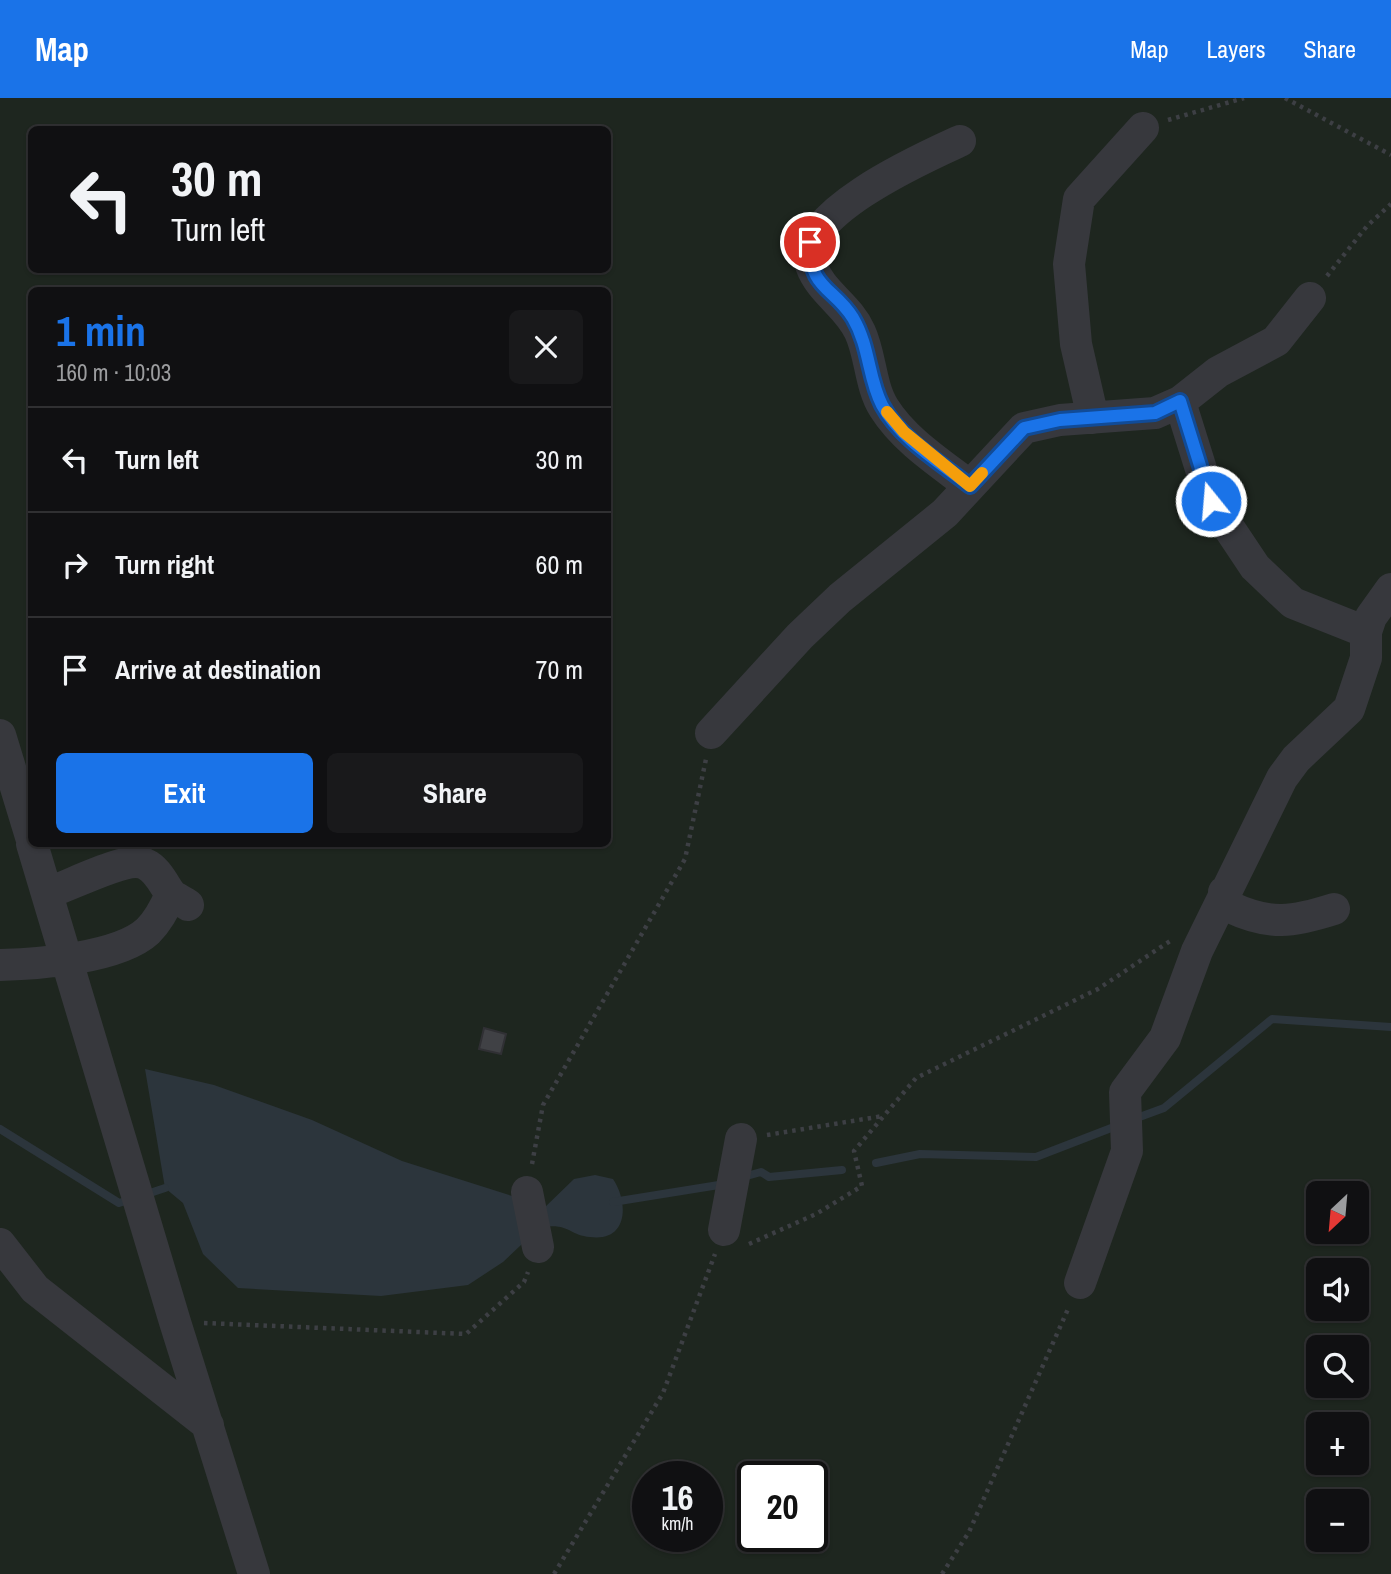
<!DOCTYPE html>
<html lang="en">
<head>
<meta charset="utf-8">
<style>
	:root { --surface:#101012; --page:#19191b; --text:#f1f3f6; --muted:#9c9d9f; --line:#303032; --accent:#1a73e8 }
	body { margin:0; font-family:"Archivo Narrow",sans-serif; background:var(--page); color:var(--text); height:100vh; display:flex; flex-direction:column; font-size:26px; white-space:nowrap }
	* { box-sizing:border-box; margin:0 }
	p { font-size:23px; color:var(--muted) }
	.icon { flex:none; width:38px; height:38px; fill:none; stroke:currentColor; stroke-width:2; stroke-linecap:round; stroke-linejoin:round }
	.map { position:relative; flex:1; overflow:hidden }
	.side { position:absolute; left:28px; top:189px; width:583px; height:560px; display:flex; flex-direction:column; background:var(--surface); border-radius:10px; box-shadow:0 2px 5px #0004,0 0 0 2px var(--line) }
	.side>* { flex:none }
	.hud { position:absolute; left:28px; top:28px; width:583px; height:147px; border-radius:10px; box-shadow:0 2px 5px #0004,0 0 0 2px var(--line); background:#101012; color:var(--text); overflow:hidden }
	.needle { width:46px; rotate:206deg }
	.controls { position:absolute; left:1306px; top:1083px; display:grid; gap:14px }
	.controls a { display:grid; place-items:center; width:63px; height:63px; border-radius:10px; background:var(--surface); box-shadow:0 2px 5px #0004,0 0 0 2px var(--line); font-size:35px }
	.speed { position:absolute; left:632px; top:1363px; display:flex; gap:14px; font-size:35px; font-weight:700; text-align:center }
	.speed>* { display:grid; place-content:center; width:91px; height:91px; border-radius:50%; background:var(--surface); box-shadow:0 2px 5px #0004,0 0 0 2px var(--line); line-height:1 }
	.speed small { font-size:18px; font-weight:400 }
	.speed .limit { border:4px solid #111; border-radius:10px; background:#fff; color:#111 }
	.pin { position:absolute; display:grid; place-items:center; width:60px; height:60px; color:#fff; margin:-30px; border:4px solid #fff; border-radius:50%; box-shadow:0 2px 7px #0007 }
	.me { position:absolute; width:77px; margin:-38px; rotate:343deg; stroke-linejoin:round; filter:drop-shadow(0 0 5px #0008) }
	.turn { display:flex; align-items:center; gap:24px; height:147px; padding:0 28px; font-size:32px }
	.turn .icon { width:91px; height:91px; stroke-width:2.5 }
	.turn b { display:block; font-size:49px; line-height:60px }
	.round { display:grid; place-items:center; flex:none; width:74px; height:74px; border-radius:10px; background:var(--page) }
	.overview { display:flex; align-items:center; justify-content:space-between; height:119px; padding:0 28px }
	h1 { font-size:42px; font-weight:800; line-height:52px; color:var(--accent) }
	.button { display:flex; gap:14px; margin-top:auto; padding:14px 28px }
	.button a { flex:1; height:80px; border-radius:10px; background:var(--accent); color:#fff; font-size:28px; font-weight:800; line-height:80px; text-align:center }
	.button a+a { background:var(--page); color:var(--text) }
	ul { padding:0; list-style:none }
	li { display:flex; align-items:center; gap:21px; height:105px; padding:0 28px; border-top:2px solid var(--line) }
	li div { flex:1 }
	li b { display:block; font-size:26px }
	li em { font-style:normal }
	header { display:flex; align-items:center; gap:42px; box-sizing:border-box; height:98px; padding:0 35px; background:var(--accent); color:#fff }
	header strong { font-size:33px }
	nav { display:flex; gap:38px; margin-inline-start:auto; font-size:24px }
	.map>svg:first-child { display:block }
	.green { fill:#1e261f; fill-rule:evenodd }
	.water { fill:#2c353c }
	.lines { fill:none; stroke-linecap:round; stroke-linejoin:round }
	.stream { stroke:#2c353c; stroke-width:8 }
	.building { fill:#404145; stroke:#303034; stroke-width:2 }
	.path { stroke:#3d3f44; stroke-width:4.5; stroke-dasharray:3.5 5; stroke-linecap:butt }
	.minor { stroke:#37383d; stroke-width:32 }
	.route-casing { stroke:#114b97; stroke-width:18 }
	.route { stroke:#1a73e8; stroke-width:12 }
	.slow { stroke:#f59e0b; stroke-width:12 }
</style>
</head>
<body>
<header>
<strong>Map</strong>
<nav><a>Map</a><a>Layers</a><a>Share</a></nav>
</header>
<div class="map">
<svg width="1391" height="1476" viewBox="0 0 1391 1476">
	<rect width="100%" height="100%" fill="#161618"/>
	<path class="green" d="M 0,0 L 1391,0 L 1391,1476 L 0,1476 ZM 32,32 L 607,32 L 607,172 L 32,172 ZM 32,192 L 607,192 L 607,746 L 32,746 ZM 1318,1096 L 1356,1096 L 1356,1134 L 1318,1134 ZM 1318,1172 L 1356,1172 L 1356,1211 L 1318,1211 ZM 1318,1250 L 1356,1250 L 1356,1288 L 1318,1288 ZM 1318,1326 L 1356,1326 L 1356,1365 L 1318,1365 ZM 648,1379 L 707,1379 L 707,1438 L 648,1438 ZM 752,1379 L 812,1379 L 812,1438 L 752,1438 ZM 1318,1404 L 1356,1404 L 1356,1442 L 1318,1442 Z"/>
	<path class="water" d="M 145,971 L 214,987 L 312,1022 L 402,1063 L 512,1098 L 521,1123 L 521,1147 L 503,1164 L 468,1187 L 381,1198 L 238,1190 L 203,1156 L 183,1105 L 165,1090 Z
		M 595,1077 L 613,1081 C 629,1105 628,1144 590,1139 C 569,1137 569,1125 543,1129 L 543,1111 L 574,1081 Z"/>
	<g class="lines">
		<path class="stream" d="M 1134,1021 L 1164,1010 L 1272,921 L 1391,929
			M 0,1031 L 119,1105 L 132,1101
			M 876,1065 L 920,1056 L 1036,1059 L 1119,1027
			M 743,1079 L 761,1074 L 769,1079 L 842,1072
			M 144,1097 L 165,1090
			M 613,1104 L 725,1086"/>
	</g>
	<path class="building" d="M 484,930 L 506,936 L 501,956 L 479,951 Z"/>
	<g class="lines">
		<path class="path" d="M 1285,0 L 1391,57
			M 1168,22 L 1244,0
			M 1327,178 L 1367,128 L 1391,106
			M 767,1037 L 883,1018
			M 532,1066 L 543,1007 L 685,761 L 706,661
			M 749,1146 L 816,1116 L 862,1088 L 854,1053 L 916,980 L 1098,891 L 1170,843
			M 204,1225 L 466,1236 L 524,1184 L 528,1174
			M 554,1476 L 663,1295 L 715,1156
			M 942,1476 L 969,1434 L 1068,1211"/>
		<path class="minor" d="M 960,43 C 925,59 792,118 811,167 C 821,195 848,207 860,234 C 871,258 870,288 884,310 C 904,342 940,365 970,388
			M 1180,304 L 1211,403 L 1255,469 L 1293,505 L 1366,534
			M 1093,320 L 1076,246 L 1069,166 L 1079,101 L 1143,30
			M 711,635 L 800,538 L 840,500 L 945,415 L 1024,330 L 1060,322 L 1155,315 L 1180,304 L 1218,274 L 1276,243 L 1310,200
			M 0,637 L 32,742
			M 32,746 L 175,1224 L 254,1476
			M 1224,794 L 1230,809 C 1270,828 1293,824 1334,811
			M 47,795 C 68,789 127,757 145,766 C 157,771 163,785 170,795 C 174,800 183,803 188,807
			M 0,867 C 38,866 119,860 148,833 C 159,822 165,810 171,796
			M 527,1094 L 538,1149
			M 724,1132 L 741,1041
			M 0,1146 L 35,1191 L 208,1327
			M 1080,1185 L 1127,1053 L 1125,994 L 1165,940 L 1197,853 L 1282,680 L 1296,661 L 1349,611 L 1366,560 L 1366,534 L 1371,519 L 1391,491"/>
	</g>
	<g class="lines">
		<defs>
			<path id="route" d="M 810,144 C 809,192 833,188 853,220 C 870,249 868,280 882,307 C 900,341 941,365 970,388 L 1024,330 L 1060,322 L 1155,315 L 1180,303 L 1211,403"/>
		</defs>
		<use href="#route" class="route-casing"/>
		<use href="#route" class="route"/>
		<path class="slow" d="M 887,314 L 904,334 L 970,388 L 982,375"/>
	</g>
</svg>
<div class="controls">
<a><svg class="needle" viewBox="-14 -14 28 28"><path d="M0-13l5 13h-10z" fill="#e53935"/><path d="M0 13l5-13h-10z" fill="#9c9d9f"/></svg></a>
<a><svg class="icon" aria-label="sound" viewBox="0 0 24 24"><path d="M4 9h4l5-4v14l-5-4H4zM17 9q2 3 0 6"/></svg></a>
<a><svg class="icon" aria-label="search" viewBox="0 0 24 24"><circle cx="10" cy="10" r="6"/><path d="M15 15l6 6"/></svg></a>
<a>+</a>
<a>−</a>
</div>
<div class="speed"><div>16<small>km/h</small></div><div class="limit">20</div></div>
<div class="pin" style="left:810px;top:144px;background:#d93025"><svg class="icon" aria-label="arrive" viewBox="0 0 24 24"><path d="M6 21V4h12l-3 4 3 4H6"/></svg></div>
<svg class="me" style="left:1211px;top:403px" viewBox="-20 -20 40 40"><circle r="17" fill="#1a73e8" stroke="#fff" stroke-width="3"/><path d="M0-11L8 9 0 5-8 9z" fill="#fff"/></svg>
<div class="hud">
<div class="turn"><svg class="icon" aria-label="left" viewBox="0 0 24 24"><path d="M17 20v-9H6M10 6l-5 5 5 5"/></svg><div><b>30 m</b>Turn left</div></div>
</div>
<section class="side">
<div class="overview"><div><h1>1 min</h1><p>160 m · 10:03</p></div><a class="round"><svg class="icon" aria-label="close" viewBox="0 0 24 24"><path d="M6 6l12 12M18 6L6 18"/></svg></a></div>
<ul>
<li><svg class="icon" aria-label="left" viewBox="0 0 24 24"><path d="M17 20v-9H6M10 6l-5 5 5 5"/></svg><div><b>Turn left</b></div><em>30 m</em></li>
<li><svg class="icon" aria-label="right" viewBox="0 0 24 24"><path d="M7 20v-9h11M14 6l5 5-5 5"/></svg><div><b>Turn right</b></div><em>60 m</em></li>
<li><svg class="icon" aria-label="arrive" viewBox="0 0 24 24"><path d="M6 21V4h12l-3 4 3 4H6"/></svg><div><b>Arrive at destination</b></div><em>70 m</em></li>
</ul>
<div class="button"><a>Exit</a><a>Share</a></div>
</section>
</div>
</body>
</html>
